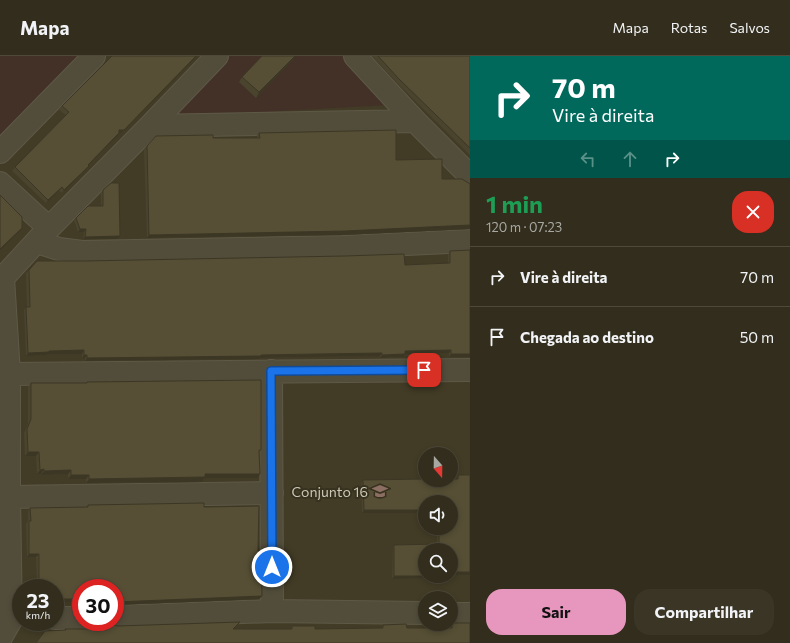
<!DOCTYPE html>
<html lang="pt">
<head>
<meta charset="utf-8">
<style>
	:root { --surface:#322d1c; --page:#3a3525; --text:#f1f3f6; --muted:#a8a8a3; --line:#4d493b; --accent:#e797bd }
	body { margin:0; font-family:Commissioner,sans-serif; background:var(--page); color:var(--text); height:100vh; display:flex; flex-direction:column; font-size:15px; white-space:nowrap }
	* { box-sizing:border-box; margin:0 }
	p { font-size:13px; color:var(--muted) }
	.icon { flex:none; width:22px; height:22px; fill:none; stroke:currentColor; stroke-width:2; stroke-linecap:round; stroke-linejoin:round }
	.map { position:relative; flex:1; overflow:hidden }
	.side { display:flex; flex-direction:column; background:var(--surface); width:320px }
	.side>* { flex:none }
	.banner { background:#00695c; color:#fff; overflow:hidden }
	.needle { width:26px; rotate:160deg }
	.fabs { position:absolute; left:418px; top:391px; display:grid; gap:8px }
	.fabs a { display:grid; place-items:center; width:40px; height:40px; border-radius:50%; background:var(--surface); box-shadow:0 2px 6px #0003,0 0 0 1px var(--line); font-size:20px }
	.speed { position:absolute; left:12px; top:523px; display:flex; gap:8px; font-size:20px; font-weight:700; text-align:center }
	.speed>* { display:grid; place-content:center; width:52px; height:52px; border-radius:50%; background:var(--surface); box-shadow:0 2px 6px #0003,0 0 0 1px var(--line); line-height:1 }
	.speed small { font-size:10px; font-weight:400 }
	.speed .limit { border:6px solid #d22; background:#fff; color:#111 }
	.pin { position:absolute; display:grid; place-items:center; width:34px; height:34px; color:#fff; margin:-17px; border-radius:8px; box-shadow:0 2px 6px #0006 }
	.me { position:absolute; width:44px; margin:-22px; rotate:0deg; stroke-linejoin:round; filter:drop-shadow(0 0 3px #0008) }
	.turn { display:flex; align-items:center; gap:14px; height:84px; padding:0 16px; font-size:18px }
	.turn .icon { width:52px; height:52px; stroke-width:2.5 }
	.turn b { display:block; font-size:28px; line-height:34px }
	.lanes { display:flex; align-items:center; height:38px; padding:0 16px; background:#0003; justify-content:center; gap:20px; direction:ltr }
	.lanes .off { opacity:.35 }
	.round { display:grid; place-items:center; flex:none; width:42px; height:42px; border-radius:16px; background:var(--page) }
	.summary { display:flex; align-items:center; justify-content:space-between; height:68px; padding:0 16px }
	h1 { font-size:24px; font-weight:700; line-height:30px; color:#1e9e55 }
	.primary-button { display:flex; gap:8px; margin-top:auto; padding:8px 16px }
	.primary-button a { flex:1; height:46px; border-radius:16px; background:var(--accent); color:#111; font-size:16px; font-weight:700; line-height:46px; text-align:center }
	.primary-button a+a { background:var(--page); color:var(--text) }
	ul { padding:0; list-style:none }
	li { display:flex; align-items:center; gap:12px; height:60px; padding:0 16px; border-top:1px solid var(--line) }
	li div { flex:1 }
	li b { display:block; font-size:15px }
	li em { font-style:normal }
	header { display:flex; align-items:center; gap:24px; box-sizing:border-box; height:56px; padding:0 20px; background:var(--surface); border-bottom:1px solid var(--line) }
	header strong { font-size:19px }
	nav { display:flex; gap:22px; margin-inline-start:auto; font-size:14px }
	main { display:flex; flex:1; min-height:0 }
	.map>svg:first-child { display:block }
	.green { fill:#433128 }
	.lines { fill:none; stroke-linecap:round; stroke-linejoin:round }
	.minor-casing { stroke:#5e5947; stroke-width:24 }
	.minor { stroke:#524d3b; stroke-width:22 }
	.wall { fill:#4a442e }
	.shaded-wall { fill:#3c3725 }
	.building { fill:#564f35; stroke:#3c3725 }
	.route-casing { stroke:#114b97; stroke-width:10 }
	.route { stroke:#1a73e8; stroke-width:7 }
	.labels { text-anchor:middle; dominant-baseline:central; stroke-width:4; stroke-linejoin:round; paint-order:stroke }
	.poi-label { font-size:14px; fill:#ccc8b8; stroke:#37321f; text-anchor:end }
</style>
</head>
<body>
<header>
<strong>Mapa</strong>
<nav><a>Mapa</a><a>Rotas</a><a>Salvos</a></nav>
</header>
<main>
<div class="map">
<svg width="470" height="587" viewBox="0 0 470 587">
	<rect width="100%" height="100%" fill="#423c26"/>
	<path class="green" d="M 0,0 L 81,0 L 0,85 Z
		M 227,0 L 346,0 L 389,49 L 171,61 Z"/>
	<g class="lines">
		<defs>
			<path id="minor" d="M 355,0 L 415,65
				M 150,70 L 415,65 L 470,120
				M 0,96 L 94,0
				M 0,127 L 49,172
				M 37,186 L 59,193 L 82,196 L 343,191 L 470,185
				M 0,225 L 49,172 L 150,70 L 217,0
				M 271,315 L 272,555
				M 9,318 L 470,314
				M 9,441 L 272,437
				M 451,558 L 470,558
				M 115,561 L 272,555 L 425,557
				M 55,562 L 81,562
				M 0,583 L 11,564 L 9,441 L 9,318 L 3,222"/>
		</defs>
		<use href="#minor" class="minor-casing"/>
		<use href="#minor" class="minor"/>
	</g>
	<path class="wall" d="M 372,0 L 470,0 L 470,99 L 397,27 Z
		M 294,3 L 256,42 L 239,26 L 242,21 Z
		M 182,15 L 121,77 L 119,77 L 117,81 L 89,109 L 87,113 L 62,137 L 59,135 L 46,147 L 12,115 L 15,111 L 66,59 L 59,54 L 62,50 Z
		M 259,77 L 396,104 L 442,123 L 470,128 L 470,173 L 343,179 L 147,182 L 144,93 L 147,90 L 213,82 L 257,82 L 257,80 Z
		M 103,134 L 120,180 L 118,183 L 83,183 L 84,176 L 78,176 L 74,164 L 76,162 L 101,150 L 101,137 Z
		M 470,194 L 470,301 L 449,301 L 449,297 L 405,298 L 403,301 L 380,302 L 380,300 L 311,301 L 260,302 L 259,303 L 85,305 L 85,302 L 82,302 L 82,298 L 48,298 L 47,299 L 26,300 L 24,254 L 26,251 L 27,251 L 26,217 L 29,214 L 84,205 L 405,209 L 448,207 L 448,199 L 450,195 Z
		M 87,326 L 259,396 L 257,422 L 204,422 L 202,426 L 86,427 L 86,423 L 68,423 L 68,418 L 41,419 L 41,418 L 37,418 L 36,400 L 25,400 L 24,377 L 28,368 L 28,331 L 31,327 L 86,327 Z
		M 458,419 L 470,419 L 470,519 L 451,519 L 451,494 L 425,520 L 449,520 L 448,522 L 392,523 L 393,491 L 394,489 L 437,488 L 437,472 L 451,472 L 451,446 L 362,457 L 361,427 L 363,424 L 456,423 Z
		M 88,449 L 204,451 L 258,495 L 262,540 L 259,543 L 115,549 L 115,532 L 81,546 L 55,547 L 55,532 L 37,532 L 36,501 L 27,501 L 26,468 L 28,465 L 28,455 L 30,452 L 86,451 Z
		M 95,566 L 108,566 L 112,569 L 118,570 L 240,566 L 233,573 L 290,573 L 292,570 L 315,573 L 381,572 L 383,569 L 407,572 L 450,572 L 450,570 L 452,567 L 470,587 L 35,587 L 45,575 L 64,575 L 65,573 L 95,573 Z"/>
	<path class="shaded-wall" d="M 196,0 L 197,0 L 182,15 L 121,77 L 119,77 L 117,81 L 86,112 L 119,74 Z
		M 295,0 L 296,0 L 294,3 L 256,42 L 259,36 Z
		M 89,110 L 87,113 L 62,137 L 64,134 Z
		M 62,131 L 59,135 L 46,147 L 48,144 Z
		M 470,169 L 470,173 L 343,179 L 147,182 L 149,179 Z
		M 22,172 L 19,176 L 0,194 L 0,193 Z
		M 80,173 L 86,173 L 84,176 L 78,176 Z
		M 120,180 L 118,183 L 83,183 L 85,181 Z
		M 84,294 L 82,298 L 48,298 L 47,299 L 26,300 L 28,297 L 49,295 Z
		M 451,294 L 449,297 L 403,298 L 405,295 Z
		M 382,297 L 380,300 L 311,301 L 260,302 L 259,303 L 85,305 L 87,302 Z
		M 405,298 L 403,301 L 380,302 L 382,299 Z
		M 451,298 L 470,298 L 470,301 L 449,301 Z
		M 84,299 L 87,299 L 85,302 L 82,302 Z
		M 28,396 L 39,396 L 36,400 L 25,400 Z
		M 44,413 L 41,418 L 37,418 L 40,414 Z
		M 71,414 L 68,418 L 41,419 L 44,415 Z
		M 205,418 L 260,418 L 257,422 L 204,422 L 202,426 L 86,427 L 89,423 Z
		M 71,419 L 89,419 L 86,423 L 68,423 Z
		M 364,454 L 425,454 L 425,457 L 362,457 Z
		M 29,498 L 39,498 L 36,501 L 27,501 Z
		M 451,516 L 470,516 L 470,519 L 451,519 Z
		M 394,520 L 449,520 L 448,522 L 392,523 Z
		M 262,540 L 259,543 L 115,549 L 115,546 L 116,545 Z
		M 55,543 L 81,543 L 81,546 L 55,547 Z"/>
	<path class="building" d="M 112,0 L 196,0 L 124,74 L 119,74 L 119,77 L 88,109 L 89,110 L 64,134 L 62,131 L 48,144 L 15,111 L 69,56 L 62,50 Z
		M 262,0 L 295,0 L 259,36 L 242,21 Z
		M 378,0 L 470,0 L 470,92 L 399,23 Z
		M 396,74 L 396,104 L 442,103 L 442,123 L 462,123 L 470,128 L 470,169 L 345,175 L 149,179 L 147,90 L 156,80 L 213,79 L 213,82 L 260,82 L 259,77 Z
		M 111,127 L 119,127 L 120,180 L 85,181 L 86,173 L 80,173 L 76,162 L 88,150 L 103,150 L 103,134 Z
		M 0,139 L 22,161 L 22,172 L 0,193 Z
		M 470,194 L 470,298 L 451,298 L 451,294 L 405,295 L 405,298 L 382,299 L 382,297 L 314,298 L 261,299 L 261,300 L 87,302 L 87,299 L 84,299 L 84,294 L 49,295 L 49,296 L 28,297 L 26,251 L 30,251 L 29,214 L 37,205 L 84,205 L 345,200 L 404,198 L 405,209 L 450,207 L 450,195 Z
		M 261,324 L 261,394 L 259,394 L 260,418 L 205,418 L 205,421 L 89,423 L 89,419 L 71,419 L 71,414 L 44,415 L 44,413 L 40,414 L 39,396 L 28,396 L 27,373 L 31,363 L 31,327 L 87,327 L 87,326 Z
		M 458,419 L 470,419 L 470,516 L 451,516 L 451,494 L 425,494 L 425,520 L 394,520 L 394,489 L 439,488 L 439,472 L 451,472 L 451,446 L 425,446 L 425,454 L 364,454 L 363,424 L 425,423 L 425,424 L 451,424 L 451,423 L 458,423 Z
		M 204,447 L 204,451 L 259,450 L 258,495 L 261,495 L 262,540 L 115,546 L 115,532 L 81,532 L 81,543 L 55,543 L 55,532 L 39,532 L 39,498 L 29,498 L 29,465 L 31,465 L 30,452 L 88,451 L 88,449 Z
		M 97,566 L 108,566 L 112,569 L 118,570 L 240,566 L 233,573 L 292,573 L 292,570 L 315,570 L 315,573 L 383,572 L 383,569 L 406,568 L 407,572 L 452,572 L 452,567 L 470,567 L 470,587 L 36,587 L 45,575 L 66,574 L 65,573 L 97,573 Z"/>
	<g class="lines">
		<defs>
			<path id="route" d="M 272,511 L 271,315 L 424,314"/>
		</defs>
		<use href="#route" class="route-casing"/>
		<use href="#route" class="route"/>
	</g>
	<defs>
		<symbol id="school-bare" viewBox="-9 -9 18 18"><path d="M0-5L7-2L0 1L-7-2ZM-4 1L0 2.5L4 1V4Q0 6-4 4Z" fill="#8d6e63" stroke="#37321f" stroke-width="2.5" paint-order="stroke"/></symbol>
	</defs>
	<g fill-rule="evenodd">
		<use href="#school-bare" x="369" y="424" width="22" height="22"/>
	</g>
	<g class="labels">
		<g class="poi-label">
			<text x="368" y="435">Conjunto 16</text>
		</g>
	</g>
</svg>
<div class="fabs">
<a><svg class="needle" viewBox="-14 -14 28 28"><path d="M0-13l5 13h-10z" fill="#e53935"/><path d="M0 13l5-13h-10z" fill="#a8a8a3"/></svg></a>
<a><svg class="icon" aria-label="sound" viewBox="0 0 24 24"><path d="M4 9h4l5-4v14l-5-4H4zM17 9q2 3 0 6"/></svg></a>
<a><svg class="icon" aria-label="search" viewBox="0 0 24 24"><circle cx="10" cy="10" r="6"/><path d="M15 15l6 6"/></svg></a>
<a><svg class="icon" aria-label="layers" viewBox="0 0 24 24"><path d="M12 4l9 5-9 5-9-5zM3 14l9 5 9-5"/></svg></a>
</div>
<div class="speed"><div>23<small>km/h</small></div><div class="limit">30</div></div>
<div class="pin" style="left:424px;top:314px;background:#d93025"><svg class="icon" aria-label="arrive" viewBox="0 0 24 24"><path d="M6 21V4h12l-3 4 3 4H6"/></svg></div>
<svg class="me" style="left:272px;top:511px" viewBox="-20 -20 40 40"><circle r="17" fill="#1a73e8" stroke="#fff" stroke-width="3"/><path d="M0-11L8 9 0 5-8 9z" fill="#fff"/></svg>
</div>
<section class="side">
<div class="banner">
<div class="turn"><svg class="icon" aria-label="right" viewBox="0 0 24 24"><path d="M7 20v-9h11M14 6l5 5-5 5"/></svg><div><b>70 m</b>Vire à direita</div></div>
<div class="lanes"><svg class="icon off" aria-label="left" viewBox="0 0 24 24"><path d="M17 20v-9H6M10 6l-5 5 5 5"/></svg><svg class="icon off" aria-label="ahead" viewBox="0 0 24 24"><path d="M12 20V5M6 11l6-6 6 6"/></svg><svg class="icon" aria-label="right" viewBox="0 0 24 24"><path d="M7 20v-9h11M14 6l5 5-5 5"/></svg></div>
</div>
<div class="summary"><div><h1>1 min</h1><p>120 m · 07:23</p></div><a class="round" style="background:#d93025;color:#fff"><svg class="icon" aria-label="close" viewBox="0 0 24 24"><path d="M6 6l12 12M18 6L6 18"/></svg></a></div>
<ul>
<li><svg class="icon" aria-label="right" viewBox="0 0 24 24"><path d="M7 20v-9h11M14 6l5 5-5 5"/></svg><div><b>Vire à direita</b></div><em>70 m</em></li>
<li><svg class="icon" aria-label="arrive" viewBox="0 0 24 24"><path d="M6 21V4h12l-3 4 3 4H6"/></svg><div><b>Chegada ao destino</b></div><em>50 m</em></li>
</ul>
<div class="primary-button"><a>Sair</a><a>Compartilhar</a></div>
</section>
</main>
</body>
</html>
